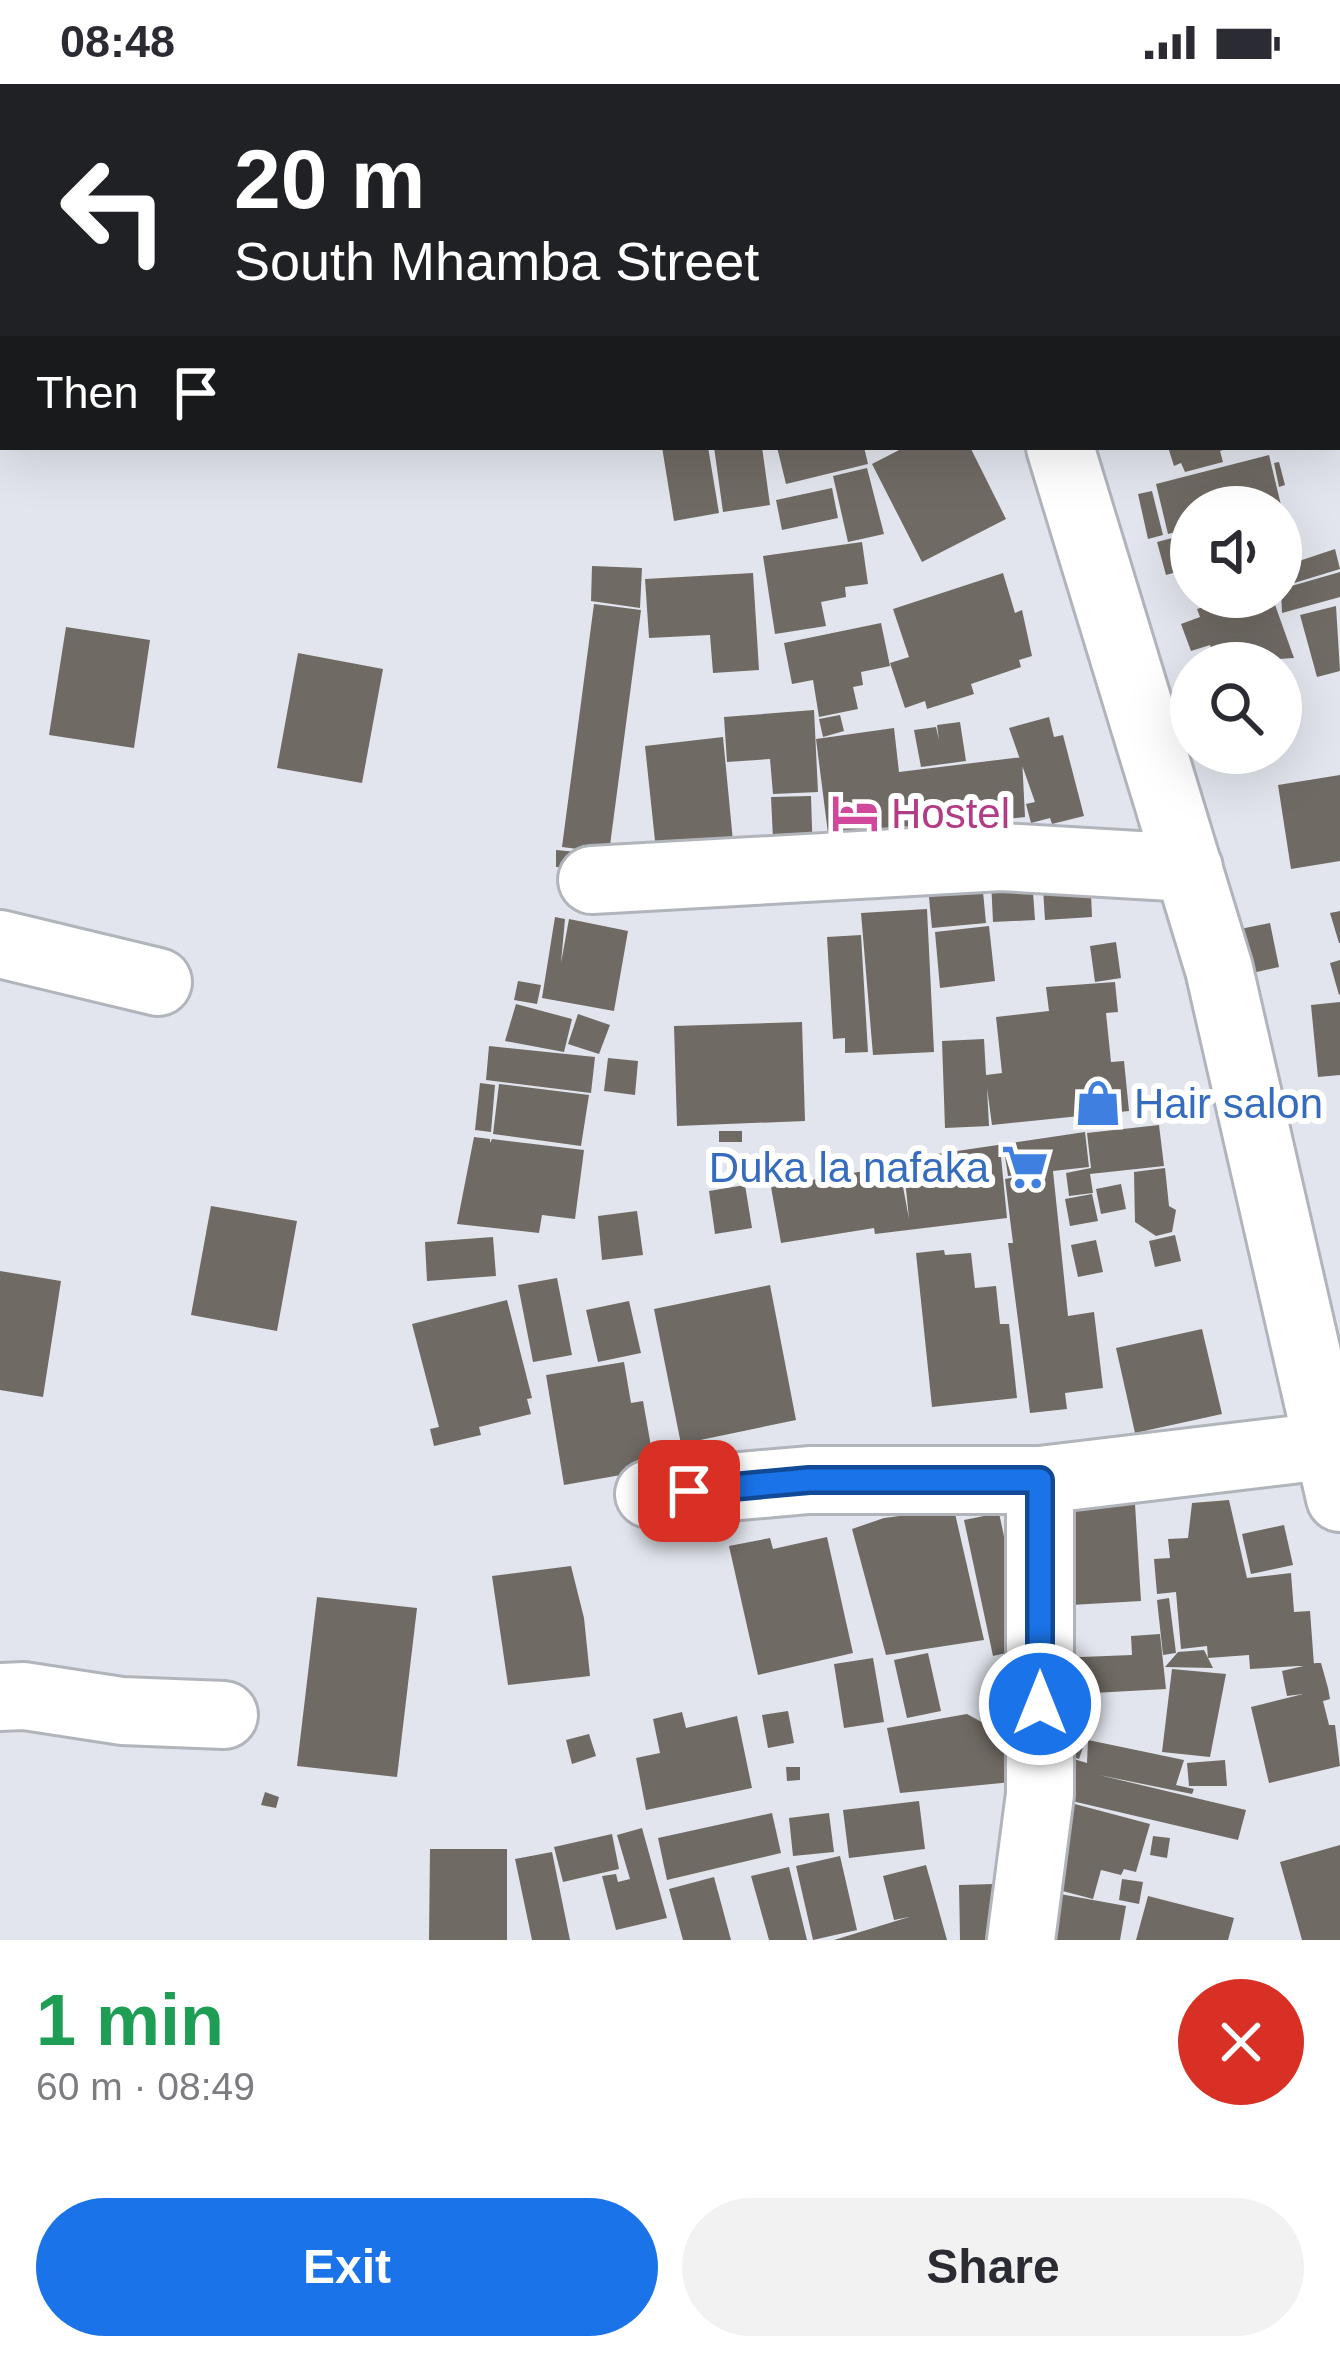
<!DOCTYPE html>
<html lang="en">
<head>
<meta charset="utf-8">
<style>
	:root { --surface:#fff; --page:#f2f2f3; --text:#2b2b33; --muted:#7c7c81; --accent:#1a73e8 }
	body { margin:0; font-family:Helvetica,sans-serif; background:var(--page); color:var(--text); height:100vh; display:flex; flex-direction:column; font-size:45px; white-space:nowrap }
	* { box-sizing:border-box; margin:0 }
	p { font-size:39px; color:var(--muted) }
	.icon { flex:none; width:66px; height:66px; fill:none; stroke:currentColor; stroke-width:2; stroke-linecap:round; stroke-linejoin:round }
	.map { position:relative; height:1856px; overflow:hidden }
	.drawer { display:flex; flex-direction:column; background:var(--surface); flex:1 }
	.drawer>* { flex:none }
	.banner { position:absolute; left:0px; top:0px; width:1341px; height:366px; box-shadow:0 12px 48px #0002; background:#202124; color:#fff; overflow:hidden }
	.tools { position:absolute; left:1170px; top:402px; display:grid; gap:24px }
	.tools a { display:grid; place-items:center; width:132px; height:132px; border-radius:50%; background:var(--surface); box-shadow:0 12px 48px #0002; font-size:60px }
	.pin { position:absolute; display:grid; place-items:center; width:102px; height:102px; color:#fff; margin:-51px; border-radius:24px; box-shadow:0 6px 18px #0006 }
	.me { position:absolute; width:132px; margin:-66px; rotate:0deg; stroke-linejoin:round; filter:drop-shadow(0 0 9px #0008) }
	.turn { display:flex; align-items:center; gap:42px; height:252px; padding:0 36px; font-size:54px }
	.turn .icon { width:156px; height:156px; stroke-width:2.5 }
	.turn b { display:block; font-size:84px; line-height:102px }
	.then { display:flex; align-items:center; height:114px; padding:0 36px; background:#0003; gap:24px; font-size:45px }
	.round { display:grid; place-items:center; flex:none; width:126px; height:126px; border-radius:63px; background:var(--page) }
	.headline { display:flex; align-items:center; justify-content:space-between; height:204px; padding:0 36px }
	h1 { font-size:72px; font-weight:800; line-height:90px; color:#1e9e55 }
	.button { display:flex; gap:24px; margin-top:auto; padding:24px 36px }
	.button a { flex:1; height:138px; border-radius:72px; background:var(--accent); color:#fff; font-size:48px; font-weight:800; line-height:138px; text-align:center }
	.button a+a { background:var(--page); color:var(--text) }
	.status { display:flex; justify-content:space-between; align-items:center; height:84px; padding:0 60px; background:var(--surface); direction:ltr }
	.status svg { height:33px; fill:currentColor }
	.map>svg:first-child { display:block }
	.building { fill:#706a64 }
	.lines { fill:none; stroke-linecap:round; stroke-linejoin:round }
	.minor-casing { stroke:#b1b4bb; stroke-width:72 }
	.minor { stroke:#fff; stroke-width:66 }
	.route-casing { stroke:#114b97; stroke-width:30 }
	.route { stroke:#1a73e8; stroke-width:21 }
	.labels { text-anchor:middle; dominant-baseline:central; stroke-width:12; stroke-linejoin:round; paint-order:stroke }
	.hotel-label { font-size:42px; fill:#b23c85; stroke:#fff; text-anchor:start }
	.shop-label { font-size:42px; fill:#366cbe; stroke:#fff; text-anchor:start }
</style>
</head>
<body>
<div class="status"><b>08:48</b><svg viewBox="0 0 49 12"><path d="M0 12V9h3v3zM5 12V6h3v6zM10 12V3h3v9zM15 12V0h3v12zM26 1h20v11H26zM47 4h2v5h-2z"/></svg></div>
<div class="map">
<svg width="1340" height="1856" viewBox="0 0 1340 1856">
	<rect width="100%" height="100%" fill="#e2e5ed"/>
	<path class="building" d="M 662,363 L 708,363 L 719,429 L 674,437 Z
		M 714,363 L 762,363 L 770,421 L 723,428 Z
		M 777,363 L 864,363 L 868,380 L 786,400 Z
		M 905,363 L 970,363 L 1006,435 L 922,478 L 872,380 Z
		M 1168,363 L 1230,363 L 1230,364 L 1220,367 L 1223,378 L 1185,388 L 1181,379 L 1174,382 Z
		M 1269,371 L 1281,421 L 1191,423 L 1191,444 L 1168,450 L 1156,400 Z
		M 1279,378 L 1285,401 L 1279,403 L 1274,379 Z
		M 867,384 L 884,450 L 848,458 L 833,392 Z
		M 832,404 L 838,434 L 782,446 L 776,416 Z
		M 1152,407 L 1163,451 L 1148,455 L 1138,410 Z
		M 1282,430 L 1289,457 L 1281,459 L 1281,431 Z
		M 1191,449 L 1191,484 L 1166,491 L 1157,458 Z
		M 862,458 L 868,500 L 845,503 L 846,513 L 821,518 L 826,542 L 775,550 L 763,472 Z
		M 1335,465 L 1340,485 L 1281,503 L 1281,483 Z
		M 592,482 L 642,484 L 640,524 L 591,517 Z
		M 1340,488 L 1340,513 L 1282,529 L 1281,505 Z
		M 753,489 L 759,586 L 713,589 L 710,551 L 649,554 L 645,495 Z
		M 1003,489 L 1015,529 L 1022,526 L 1032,572 L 1019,576 L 1021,583 L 971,600 L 974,610 L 927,625 L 925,617 L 905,624 L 890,579 L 909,573 L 893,525 Z
		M 1233,513 L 1267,513 L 1274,518 L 1294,574 L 1216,579 L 1210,561 L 1191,567 L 1181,540 L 1200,533 L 1197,525 Z
		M 594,520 L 641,526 L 609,769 L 562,763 Z
		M 1336,522 L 1340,587 L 1317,593 L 1300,531 Z
		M 881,539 L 890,582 L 861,588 L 863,601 L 853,603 L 858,625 L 819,633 L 813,596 L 792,600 L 784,559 Z
		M 66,543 L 150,556 L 134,664 L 49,651 Z
		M 298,569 L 383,585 L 362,699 L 277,684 Z
		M 814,626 L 818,708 L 773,710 L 770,675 L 727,678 L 724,633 Z
		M 840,631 L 844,647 L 823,653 L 819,635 Z
		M 1049,633 L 1054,653 L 1063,651 L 1084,732 L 1052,740 L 1050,734 L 1031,739 L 1026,720 L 1035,718 L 1009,644 Z
		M 960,638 L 966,677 L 921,683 L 914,646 L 936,643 L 939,656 L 937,641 Z
		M 894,644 L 899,688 L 1022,673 L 1025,733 L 829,757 L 816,655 Z
		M 723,653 L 734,768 L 657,776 L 645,662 Z
		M 1340,691 L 1340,777 L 1291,785 L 1278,701 Z
		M 811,712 L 813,775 L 774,776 L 771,713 Z
		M 556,766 L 598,770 L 597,785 L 556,783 Z
		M 1090,786 L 1092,833 L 1045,836 L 1042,789 Z
		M 1032,794 L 1035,836 L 993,838 L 991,797 Z
		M 982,797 L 986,839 L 932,844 L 928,803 Z
		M 927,825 L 934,968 L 873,971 L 861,829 Z
		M 1340,827 L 1340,859 L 1339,859 L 1330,829 Z
		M 555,833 L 565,835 L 561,879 L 569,835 L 628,847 L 614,927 L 542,914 Z
		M 1270,839 L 1279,883 L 1235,893 L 1225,848 Z
		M 989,842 L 995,897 L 940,904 L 935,848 Z
		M 861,851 L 868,968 L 845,969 L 845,954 L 833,955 L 827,853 Z
		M 1116,858 L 1121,894 L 1095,898 L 1090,862 Z
		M 1340,876 L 1340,910 L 1339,911 L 1330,879 Z
		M 518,897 L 541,901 L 537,920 L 514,916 Z
		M 1115,898 L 1118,928 L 1106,929 L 1111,978 L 1124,977 L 1129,1027 L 992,1041 L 987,1004 L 989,1042 L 945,1044 L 942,957 L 984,955 L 986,991 L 1002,989 L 996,933 L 1049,927 L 1046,903 Z
		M 1340,918 L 1340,991 L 1318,993 L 1311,921 Z
		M 516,920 L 572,935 L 564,968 L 505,957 Z
		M 578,930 L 610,941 L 599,970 L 568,960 Z
		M 802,938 L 805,1037 L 677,1042 L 674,942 Z
		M 489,962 L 595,973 L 591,1009 L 486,996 Z
		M 608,974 L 638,977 L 635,1011 L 604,1007 Z
		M 480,999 L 495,1001 L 491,1048 L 475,1046 Z
		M 499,1000 L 589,1011 L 581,1062 L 493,1050 Z
		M 1159,1041 L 1164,1082 L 1090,1090 L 1093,1109 L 1069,1112 L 1066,1089 L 1091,1084 L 1087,1049 Z
		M 719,1047 L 742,1047 L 742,1058 L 719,1058 Z
		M 1085,1048 L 1089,1083 L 1053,1087 L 1068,1232 L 1094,1228 L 1103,1304 L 1065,1309 L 1067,1325 L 1030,1329 L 1008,1159 L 1013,1159 L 1005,1095 L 1047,1088 L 1008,1092 L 1005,1072 L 1001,1073 L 1007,1134 L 875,1150 L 874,1144 L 781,1159 L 771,1103 L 899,1081 L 909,1135 L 903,1075 Z
		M 474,1053 L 490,1055 L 490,1059 L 492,1055 L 584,1066 L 575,1135 L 542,1131 L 539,1149 L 457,1140 Z
		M 1165,1084 L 1169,1122 L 1176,1126 L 1172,1148 L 1156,1152 L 1135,1138 L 1134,1088 Z
		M 1121,1100 L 1126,1125 L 1101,1130 L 1096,1105 Z
		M 745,1101 L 752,1144 L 715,1150 L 709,1107 Z
		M 1092,1110 L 1098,1137 L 1070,1142 L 1065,1115 Z
		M 211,1122 L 297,1137 L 277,1247 L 191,1231 Z
		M 637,1127 L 643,1171 L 602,1176 L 598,1132 Z
		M 1175,1151 L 1181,1177 L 1155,1183 L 1149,1157 Z
		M 493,1153 L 496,1192 L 427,1197 L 425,1158 Z
		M 1096,1156 L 1103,1188 L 1078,1193 L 1071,1161 Z
		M 944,1166 L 945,1171 L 971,1169 L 975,1204 L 996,1202 L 1000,1240 L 1009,1240 L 1017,1314 L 932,1323 L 916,1169 Z
		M 0,1187 L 61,1197 L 43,1313 L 0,1306 Z
		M 557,1194 L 572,1271 L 533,1278 L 518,1201 Z
		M 770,1201 L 796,1336 L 681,1360 L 654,1225 Z
		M 507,1216 L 532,1314 L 527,1315 L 531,1330 L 479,1343 L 481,1351 L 434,1362 L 430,1345 L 439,1343 L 412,1240 Z
		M 629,1217 L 641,1269 L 598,1278 L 586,1226 Z
		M 1202,1245 L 1222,1330 L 1135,1349 L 1116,1264 Z
		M 624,1278 L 631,1319 L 643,1317 L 655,1385 L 564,1401 L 546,1291 Z
		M 1229,1416 L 1247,1494 L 1291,1489 L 1294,1528 L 1310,1527 L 1314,1581 L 1250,1585 L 1249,1571 L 1208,1574 L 1207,1562 L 1181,1565 L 1176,1508 L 1157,1510 L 1154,1475 L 1170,1474 L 1168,1455 L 1188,1454 L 1192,1419 Z
		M 1135,1420 L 1141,1517 L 1053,1522 L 1048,1425 Z
		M 954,1425 L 984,1556 L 886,1571 L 852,1445 L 884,1434 Z
		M 999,1429 L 1028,1564 L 993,1572 L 964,1436 Z
		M 1284,1441 L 1293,1481 L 1251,1490 L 1242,1450 Z
		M 827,1453 L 853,1569 L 758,1591 L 729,1462 L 770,1454 L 773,1465 Z
		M 571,1482 L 584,1534 L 590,1592 L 508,1601 L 492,1492 Z
		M 317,1513 L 417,1524 L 397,1693 L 297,1682 Z
		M 1169,1514 L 1176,1569 L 1163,1571 L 1157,1516 Z
		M 1160,1550 L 1166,1605 L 1057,1611 L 1056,1574 L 1132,1571 L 1131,1552 Z
		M 1204,1566 L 1213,1584 L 1165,1583 L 1178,1568 Z
		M 928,1569 L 941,1627 L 907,1634 L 894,1576 Z
		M 873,1574 L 884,1638 L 844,1644 L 834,1580 Z
		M 1316,1579 L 1321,1579 L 1328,1604 L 1330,1615 L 1323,1617 L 1329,1641 L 1335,1641 L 1340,1682 L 1269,1699 L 1251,1623 L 1303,1610 L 1287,1612 L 1282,1587 Z
		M 1172,1585 L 1226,1590 L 1210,1673 L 1162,1668 Z
		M 788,1627 L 794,1659 L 768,1664 L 762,1631 Z
		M 682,1628 L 686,1644 L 737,1632 L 752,1704 L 646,1726 L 636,1674 L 660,1669 L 653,1635 Z
		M 967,1630 L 1007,1652 L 1012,1698 L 900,1709 L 887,1644 Z
		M 589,1650 L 596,1672 L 572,1680 L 566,1656 Z
		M 1074,1650 L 1086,1654 L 1079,1675 L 1067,1671 Z
		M 1088,1656 L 1184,1676 L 1176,1701 L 1194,1705 L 1192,1710 L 1099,1691 L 1246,1726 L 1238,1756 L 1059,1714 L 1070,1674 L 1087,1679 Z
		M 1225,1676 L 1227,1702 L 1189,1702 L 1187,1679 Z
		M 786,1683 L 800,1683 L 800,1696 L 787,1697 Z
		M 265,1708 L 279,1713 L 276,1724 L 261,1721 Z
		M 1056,1715 L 1150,1740 L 1136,1788 L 1124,1785 L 1121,1791 L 1101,1786 L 1093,1815 L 1032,1799 Z
		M 919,1717 L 925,1765 L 849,1774 L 843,1726 Z
		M 772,1729 L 781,1769 L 667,1796 L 658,1754 Z
		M 829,1729 L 834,1768 L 793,1772 L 789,1734 Z
		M 642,1744 L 667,1834 L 616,1846 L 602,1792 L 616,1790 L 618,1798 L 630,1795 L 617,1751 Z
		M 612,1750 L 619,1785 L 563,1798 L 554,1763 Z
		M 1153,1752 L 1170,1754 L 1167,1774 L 1150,1771 Z
		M 1340,1761 L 1340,1856 L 1302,1856 L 1280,1778 Z
		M 430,1765 L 507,1765 L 507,1856 L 429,1856 Z
		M 552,1768 L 570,1856 L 532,1856 L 515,1775 Z
		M 840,1772 L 857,1846 L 813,1856 L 796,1782 Z
		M 926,1781 L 947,1856 L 834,1856 L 909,1833 L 894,1836 L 883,1792 Z
		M 789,1783 L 807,1856 L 769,1856 L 751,1792 Z
		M 714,1793 L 731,1856 L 683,1856 L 669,1805 Z
		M 1122,1795 L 1143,1798 L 1139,1820 L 1119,1816 Z
		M 994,1800 L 995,1856 L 960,1856 L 959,1801 Z
		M 1038,1806 L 1126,1822 L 1120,1856 L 1029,1856 Z
		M 1148,1812 L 1234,1834 L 1228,1856 L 1136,1856 Z"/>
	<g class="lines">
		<defs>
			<path id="minor" d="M 959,3 L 970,0
				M 1060,363 L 1219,885 L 1340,1414
				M 592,796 L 1001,773 L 1189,784
				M 0,860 L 158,898
				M 649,1410 L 809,1396 L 1040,1396 L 1325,1362
				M 0,1613 L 24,1612 L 122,1627 L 224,1631
				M 1021,1856 L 1040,1710 L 1040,1396"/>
		</defs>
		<use href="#minor" class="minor-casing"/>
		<use href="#minor" class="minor"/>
	</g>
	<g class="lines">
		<defs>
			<path id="route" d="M 689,1407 L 809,1396 L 1040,1396 L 1040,1620"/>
		</defs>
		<use href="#route" class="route-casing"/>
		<use href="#route" class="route"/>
	</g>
	<defs>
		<symbol id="hotel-bare" viewBox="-9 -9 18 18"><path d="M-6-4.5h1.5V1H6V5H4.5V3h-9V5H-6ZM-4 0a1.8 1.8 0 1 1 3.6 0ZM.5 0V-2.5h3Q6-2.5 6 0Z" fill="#d1479c" stroke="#fff" stroke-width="2.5" paint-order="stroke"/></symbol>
		<symbol id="shop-bare" viewBox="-9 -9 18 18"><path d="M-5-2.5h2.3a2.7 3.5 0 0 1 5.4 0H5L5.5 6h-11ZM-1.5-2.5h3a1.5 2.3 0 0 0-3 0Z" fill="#3f7fe0" stroke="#fff" stroke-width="2.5" paint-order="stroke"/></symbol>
		<symbol id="supermarket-bare" viewBox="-9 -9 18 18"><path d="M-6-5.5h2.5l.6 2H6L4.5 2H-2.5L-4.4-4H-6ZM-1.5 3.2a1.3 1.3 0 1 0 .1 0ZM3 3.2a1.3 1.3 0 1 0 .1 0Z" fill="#3f7fe0" stroke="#fff" stroke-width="2.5" paint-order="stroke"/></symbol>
	</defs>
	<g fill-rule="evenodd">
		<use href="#hotel-bare" x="822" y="696" width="66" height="66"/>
		<use href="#shop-bare" x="1065" y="986" width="66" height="66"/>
		<use href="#supermarket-bare" x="992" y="1050" width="66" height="66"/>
	</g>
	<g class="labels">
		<g class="hotel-label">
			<text x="891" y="729">Hostel</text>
		</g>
		<g class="shop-label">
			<text x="1134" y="1019">Hair salon</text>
			<text x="989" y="1083" text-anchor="end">Duka la nafaka</text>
		</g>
	</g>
</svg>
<div class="tools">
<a><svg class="icon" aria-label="sound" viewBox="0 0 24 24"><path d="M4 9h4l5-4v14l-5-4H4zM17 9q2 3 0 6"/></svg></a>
<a><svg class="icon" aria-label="search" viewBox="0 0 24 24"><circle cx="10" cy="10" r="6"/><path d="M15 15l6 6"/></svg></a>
</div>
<div class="pin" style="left:689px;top:1407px;background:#d93025"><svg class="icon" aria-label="arrive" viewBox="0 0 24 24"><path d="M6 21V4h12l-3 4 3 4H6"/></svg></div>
<svg class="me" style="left:1040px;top:1620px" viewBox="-20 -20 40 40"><circle r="17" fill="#1a73e8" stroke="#fff" stroke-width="3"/><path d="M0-11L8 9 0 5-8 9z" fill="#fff"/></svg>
<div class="banner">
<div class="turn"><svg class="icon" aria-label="left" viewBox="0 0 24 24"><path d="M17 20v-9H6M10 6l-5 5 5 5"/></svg><div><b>20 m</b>South Mhamba Street</div></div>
<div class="then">Then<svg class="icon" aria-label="arrive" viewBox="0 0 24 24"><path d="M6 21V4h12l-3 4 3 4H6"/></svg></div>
</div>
</div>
<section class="drawer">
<div class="headline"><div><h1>1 min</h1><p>60 m · 08:49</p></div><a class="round" style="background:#d93025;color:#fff"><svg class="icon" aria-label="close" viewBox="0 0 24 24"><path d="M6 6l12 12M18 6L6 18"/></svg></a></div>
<div class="button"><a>Exit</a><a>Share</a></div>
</section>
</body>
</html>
